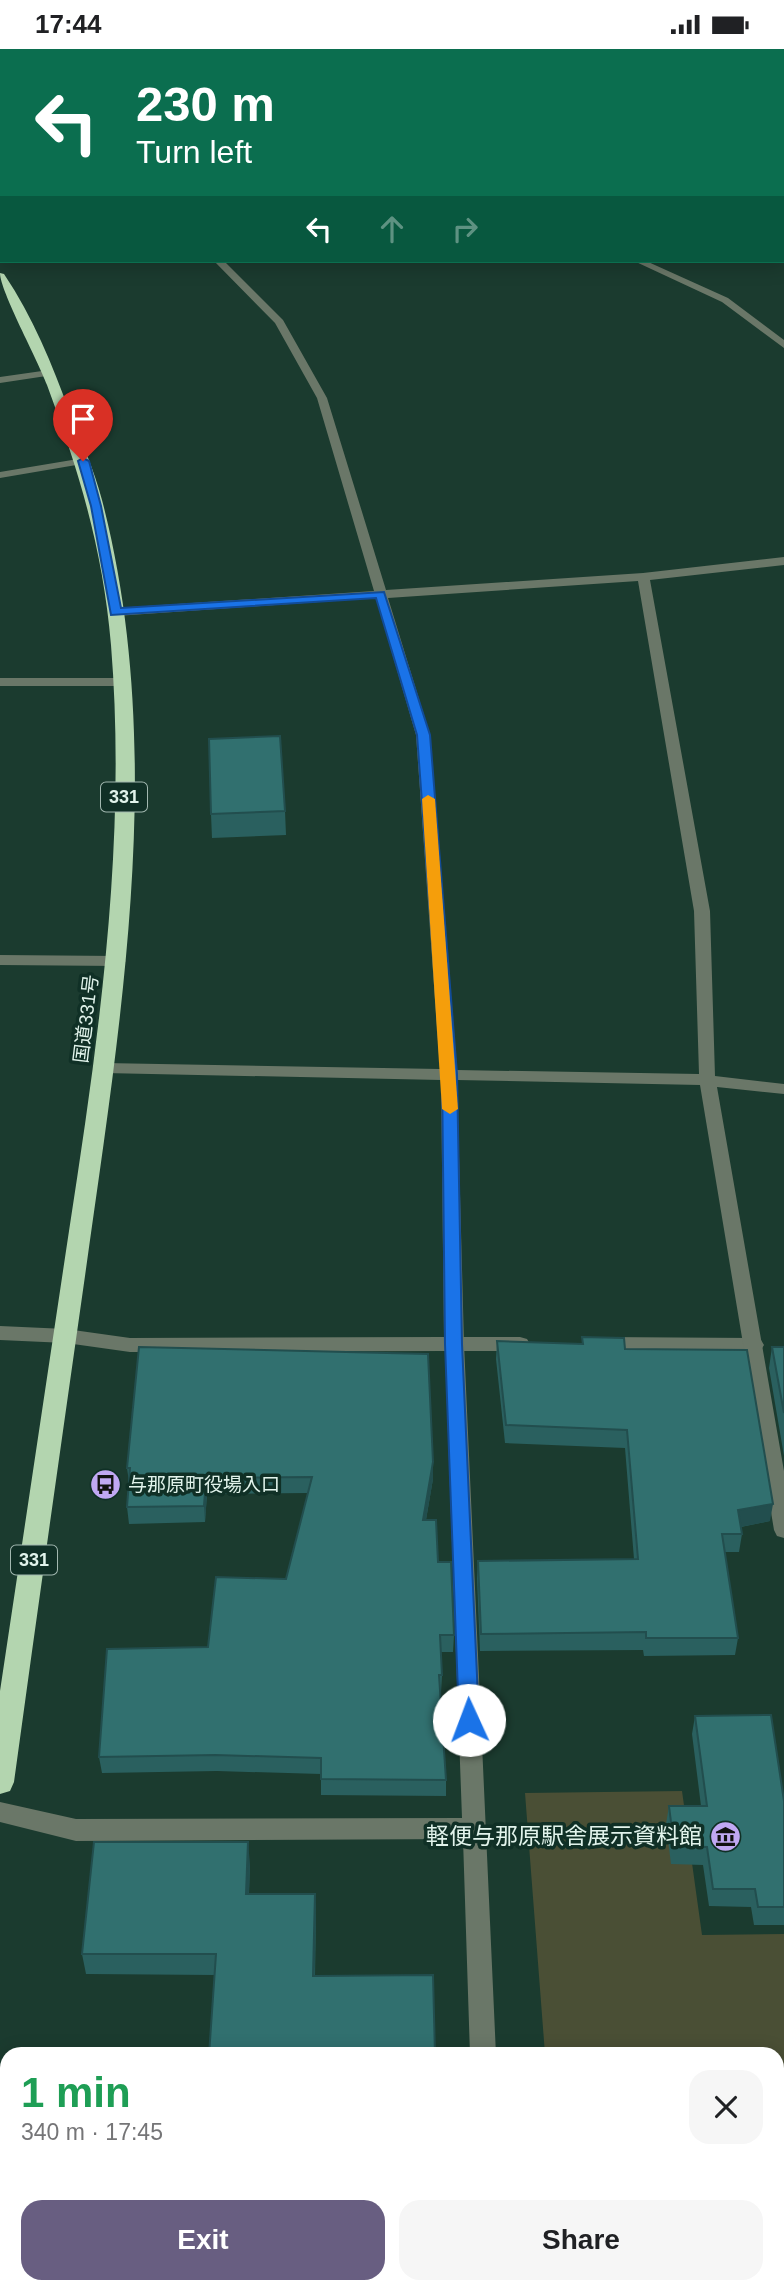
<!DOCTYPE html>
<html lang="en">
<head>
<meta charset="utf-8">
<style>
	:root { --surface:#fff; --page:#f6f6f6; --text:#202124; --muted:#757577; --accent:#685e81 }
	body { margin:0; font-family:Helvetica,"Noto Sans JP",sans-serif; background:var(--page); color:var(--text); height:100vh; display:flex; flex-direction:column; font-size:26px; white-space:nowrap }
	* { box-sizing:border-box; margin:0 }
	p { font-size:23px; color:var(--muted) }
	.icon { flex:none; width:38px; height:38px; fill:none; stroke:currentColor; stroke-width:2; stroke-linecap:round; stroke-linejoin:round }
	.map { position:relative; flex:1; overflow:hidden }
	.sheet { position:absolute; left:0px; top:1998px; width:784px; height:247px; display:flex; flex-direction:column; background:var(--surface); border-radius:21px 21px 0 0; box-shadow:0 4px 18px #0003 }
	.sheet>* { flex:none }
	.banner { position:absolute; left:0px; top:0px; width:784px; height:214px; box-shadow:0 4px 18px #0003; background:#0b6e4f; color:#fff; overflow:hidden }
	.pin { position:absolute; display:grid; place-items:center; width:60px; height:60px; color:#fff; margin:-72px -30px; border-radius:50% 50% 50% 0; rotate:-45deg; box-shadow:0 0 7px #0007 }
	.pin .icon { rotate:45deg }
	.me { position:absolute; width:77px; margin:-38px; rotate:358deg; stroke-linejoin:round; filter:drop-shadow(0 0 5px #0008) }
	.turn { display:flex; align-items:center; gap:24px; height:147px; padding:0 21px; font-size:32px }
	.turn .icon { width:91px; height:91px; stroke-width:2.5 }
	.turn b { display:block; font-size:49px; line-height:60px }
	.lanes { display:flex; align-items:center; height:66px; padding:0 21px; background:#0003; justify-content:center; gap:35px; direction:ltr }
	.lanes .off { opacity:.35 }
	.round { display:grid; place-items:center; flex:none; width:74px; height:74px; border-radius:21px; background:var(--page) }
	.headline { display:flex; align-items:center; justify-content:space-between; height:119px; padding:0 21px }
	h1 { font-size:42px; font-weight:600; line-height:52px; color:#1e9e55 }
	.cta { display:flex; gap:14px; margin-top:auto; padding:14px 21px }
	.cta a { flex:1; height:80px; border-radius:21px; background:var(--accent); color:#fff; font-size:28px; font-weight:600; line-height:80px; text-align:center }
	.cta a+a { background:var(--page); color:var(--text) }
	.status { display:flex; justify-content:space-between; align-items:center; height:49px; padding:0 35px; background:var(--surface); direction:ltr }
	.status svg { height:19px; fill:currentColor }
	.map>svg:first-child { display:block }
	.green { fill:#4a4f35 }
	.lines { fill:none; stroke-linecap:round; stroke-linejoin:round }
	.lane { fill:#6a7768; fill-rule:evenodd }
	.street { fill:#6a7768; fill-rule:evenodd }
	.highway { fill:#b3d5af; fill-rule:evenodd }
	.wall { fill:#2a605f }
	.shaded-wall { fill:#224e4e }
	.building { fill:#31706f; stroke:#224e4e; stroke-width:2 }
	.route { fill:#1a73e8; stroke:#114b97; stroke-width:2 }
	.slow { fill:#f59e0b }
	.labels { text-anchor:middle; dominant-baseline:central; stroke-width:7; stroke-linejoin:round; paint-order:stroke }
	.shield { fill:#103026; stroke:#a2b8b0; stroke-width:2 }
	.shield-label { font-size:18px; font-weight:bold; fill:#e1f3eb }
	.street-label { font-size:19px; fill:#e1f3eb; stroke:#103026 }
	.poi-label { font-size:19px; fill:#e1f3eb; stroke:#103026; text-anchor:start }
	.near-poi-label { font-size:23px; fill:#e1f3eb; stroke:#103026; text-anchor:end }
</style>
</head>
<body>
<div class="status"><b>17:44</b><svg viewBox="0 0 49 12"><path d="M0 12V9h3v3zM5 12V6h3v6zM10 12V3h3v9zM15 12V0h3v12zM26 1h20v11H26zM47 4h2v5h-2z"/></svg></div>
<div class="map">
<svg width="784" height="2244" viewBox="0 0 784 2244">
	<rect width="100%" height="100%" fill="#1b3b2f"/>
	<path class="green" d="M 682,1742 L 702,1886 L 784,1885 L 784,2039 L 777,2039 L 777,2006 L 545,2005 L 525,1744 Z"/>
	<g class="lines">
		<path class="lane" d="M 454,1288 L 520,1288 L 527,1290 L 530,1295 L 527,1300 L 520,1302 L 454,1302 L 447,1300 L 444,1295 L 447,1290 Z
			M 601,1288 L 754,1289 L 761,1291 L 764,1296 L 761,1301 L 754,1303 L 601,1302 L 594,1300 L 591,1295 L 594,1290 Z"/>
		<path class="street" d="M 35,0 L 43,0 L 44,2 L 36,2 Z
			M 107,0 L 116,0 L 118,2 L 108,2 Z
			M 214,212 L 224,212 L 283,271 L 327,349 L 386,541 L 643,524 L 784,508 L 784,516 L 650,531 L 710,862 L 715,1027 L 784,1035 L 784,1045 L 717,1038 L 784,1422 L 784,1489 L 777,1487 L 774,1481 L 700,1036 L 457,1031 L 464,1295 L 496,2006 L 470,2006 L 463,1790 L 76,1792 L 0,1773 L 0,1753 L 76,1770 L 462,1769 L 445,1302 L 130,1303 L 66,1294 L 0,1291 L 0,1277 L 66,1280 L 130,1289 L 444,1288 L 441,1031 L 104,1024 L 96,1019 L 104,1014 L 440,1020 L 416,686 L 376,549 L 116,567 L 110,563 L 116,559 L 374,542 L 317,349 L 275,274 ZM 638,532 L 694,862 L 699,1025 L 457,1021 L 430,686 L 388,549 Z
			M 634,212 L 646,212 L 728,249 L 784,291 L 784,299 L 722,253 Z
			M 49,321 L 54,324 L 53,326 L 0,334 L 0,328 Z
			M 84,409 L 90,412 L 88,414 L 0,429 L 0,423 Z
			M 0,629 L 120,629 L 127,633 L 120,637 L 0,637 Z
			M 0,906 L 118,907 L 126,912 L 118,917 L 0,916 Z
			M 478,2238 L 506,2238 L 507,2244 L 479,2244 Z"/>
		<path class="highway" d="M 0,224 L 4,225 C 33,268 52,315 70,364 C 82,393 94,421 102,451 C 168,704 120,974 85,1227 C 61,1396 37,1564 14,1733 L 10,1742 L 0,1745 L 0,1642 C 23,1489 46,1335 69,1182 C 99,988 127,793 111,596 C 103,502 80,425 47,336 C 38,311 0,242 0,224 Z"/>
	</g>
	<path class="wall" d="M 285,762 L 286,786 L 212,789 L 211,765 Z
		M 582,1288 L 625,1300 L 770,1472 L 741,1478 L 742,1485 L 739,1503 L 724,1503 L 738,1589 L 735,1606 L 644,1607 L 643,1601 L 480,1602 L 477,1529 L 478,1512 L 634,1510 L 625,1399 L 505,1394 L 496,1310 L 497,1292 L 582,1295 Z
		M 772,1298 L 784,1298 L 784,1407 L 769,1319 Z
		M 433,1413 L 433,1430 L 426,1471 L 438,1513 L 454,1586 L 453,1603 L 441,1603 L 442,1626 L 441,1643 L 440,1643 L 446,1731 L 446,1747 L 321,1746 L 321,1725 L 217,1722 L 102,1724 L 99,1708 L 208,1598 L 286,1530 L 308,1444 L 207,1445 L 205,1473 L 129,1475 L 127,1458 L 129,1433 L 127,1419 Z
		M 695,1667 L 784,1752 L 784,1876 L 754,1876 L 751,1858 L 709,1857 L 703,1816 L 671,1815 L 666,1775 L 669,1757 L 701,1757 L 692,1685 Z
		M 250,1815 L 249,1845 L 315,1845 L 316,1866 L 315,1927 L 435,2006 L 214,1926 L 86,1925 L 82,1905 Z
		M 527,2238 L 777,2238 L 784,2244 L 528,2244 Z"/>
	<path class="shaded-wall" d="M 433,1413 L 433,1430 L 423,1488 L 423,1471 Z
		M 206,1429 L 207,1445 L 205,1473 L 204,1457 Z
		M 773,1455 L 770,1472 L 735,1479 L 738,1461 Z
		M 248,1793 L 250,1815 L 248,1866 L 246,1845 Z
		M 315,1845 L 316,1866 L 314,1947 L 313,1927 Z
		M 245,2238 L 249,2238 L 248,2244 L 245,2244 Z"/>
	<path class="building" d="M 280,687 L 285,762 L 211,765 L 209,690 Z
		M 582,1288 L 624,1289 L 625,1300 L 747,1301 L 773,1455 L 738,1461 L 742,1485 L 722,1485 L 738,1589 L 646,1589 L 646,1583 L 481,1585 L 478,1512 L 638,1510 L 627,1381 L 506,1376 L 497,1292 L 583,1295 Z
		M 139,1298 L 428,1305 L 433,1413 L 423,1471 L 436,1471 L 438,1513 L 451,1513 L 454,1586 L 440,1586 L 442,1626 L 439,1626 L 446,1731 L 321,1730 L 321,1709 L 215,1706 L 99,1708 L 107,1600 L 208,1598 L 216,1528 L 286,1530 L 312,1428 L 206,1429 L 204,1457 L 127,1458 L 130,1419 L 127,1419 Z
		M 772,1298 L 784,1298 L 784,1364 Z
		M 771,1666 L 784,1752 L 784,1858 L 758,1858 L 755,1840 L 713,1840 L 707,1798 L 674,1797 L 669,1757 L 707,1757 L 695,1667 Z
		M 94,1793 L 248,1793 L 246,1845 L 315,1845 L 313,1927 L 433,1926 L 435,2006 L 209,2006 L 216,1905 L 82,1905 Z
		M 784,2067 L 784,2244 L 581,2244 L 580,2238 L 777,2238 L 777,2069 Z
		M 36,2238 L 245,2238 L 245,2244 L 35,2244 Z"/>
	<path class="route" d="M 83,409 L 89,412 L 101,457 L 121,559 L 384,543 L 430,686 L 457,1025 L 462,1295 L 479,1671 L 476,1677 L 469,1680 L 462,1677 L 459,1671 L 445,1295 L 442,1025 L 417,686 L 376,549 L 111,566 L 91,457 L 78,412 Z"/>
	<path class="slow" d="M 428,746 L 435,750 L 458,1060 L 450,1065 L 442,1060 L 422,750 Z"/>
	<defs>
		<symbol id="bus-disc" viewBox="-11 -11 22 22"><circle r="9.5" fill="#c0a8f3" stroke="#103026"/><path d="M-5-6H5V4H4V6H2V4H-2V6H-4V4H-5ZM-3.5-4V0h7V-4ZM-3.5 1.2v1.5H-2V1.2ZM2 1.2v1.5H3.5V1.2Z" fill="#111"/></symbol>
		<symbol id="museum-disc" viewBox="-11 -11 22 22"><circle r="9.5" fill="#c0a8f3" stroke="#103026"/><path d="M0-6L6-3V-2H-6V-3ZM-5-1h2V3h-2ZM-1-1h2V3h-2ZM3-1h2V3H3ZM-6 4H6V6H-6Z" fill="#111"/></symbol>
	</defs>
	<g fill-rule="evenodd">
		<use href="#bus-disc" x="88" y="1418" width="35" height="35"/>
		<use href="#museum-disc" x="708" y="1770" width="35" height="35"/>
	</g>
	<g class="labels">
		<g class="shield">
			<rect x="101" y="733.5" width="46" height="29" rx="5"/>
			<rect x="11" y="1496.5" width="46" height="29" rx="5"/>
		</g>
		<g class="shield-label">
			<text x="124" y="748">331</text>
			<text x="34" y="1511">331</text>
		</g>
		<g class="street-label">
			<text transform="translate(86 970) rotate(-83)">国道331号</text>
		</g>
		<g class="poi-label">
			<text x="128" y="1435">与那原町役場入口</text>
		</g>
		<g class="near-poi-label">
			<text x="702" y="1787">軽便与那原駅舎展示資料館</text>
		</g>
	</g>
</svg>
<div class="pin" style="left:83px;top:412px;background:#d93025"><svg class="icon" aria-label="arrive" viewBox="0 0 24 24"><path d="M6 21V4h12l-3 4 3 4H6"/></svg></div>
<svg class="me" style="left:469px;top:1671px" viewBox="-20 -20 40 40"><circle r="19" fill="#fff"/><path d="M0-13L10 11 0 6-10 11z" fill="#1a73e8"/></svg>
<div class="banner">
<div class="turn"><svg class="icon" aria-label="left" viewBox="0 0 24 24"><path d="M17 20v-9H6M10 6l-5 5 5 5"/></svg><div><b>230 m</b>Turn left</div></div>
<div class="lanes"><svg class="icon" aria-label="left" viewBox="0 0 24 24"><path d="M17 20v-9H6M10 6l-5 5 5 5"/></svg><svg class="icon off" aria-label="ahead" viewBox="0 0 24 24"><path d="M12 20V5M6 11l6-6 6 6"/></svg><svg class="icon off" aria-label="right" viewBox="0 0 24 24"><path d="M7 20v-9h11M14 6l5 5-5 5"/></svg></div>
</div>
<section class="sheet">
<div class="headline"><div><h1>1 min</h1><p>340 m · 17:45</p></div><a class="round"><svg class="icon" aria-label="close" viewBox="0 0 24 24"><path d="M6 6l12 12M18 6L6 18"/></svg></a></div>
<div class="cta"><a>Exit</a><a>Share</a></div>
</section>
</div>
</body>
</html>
